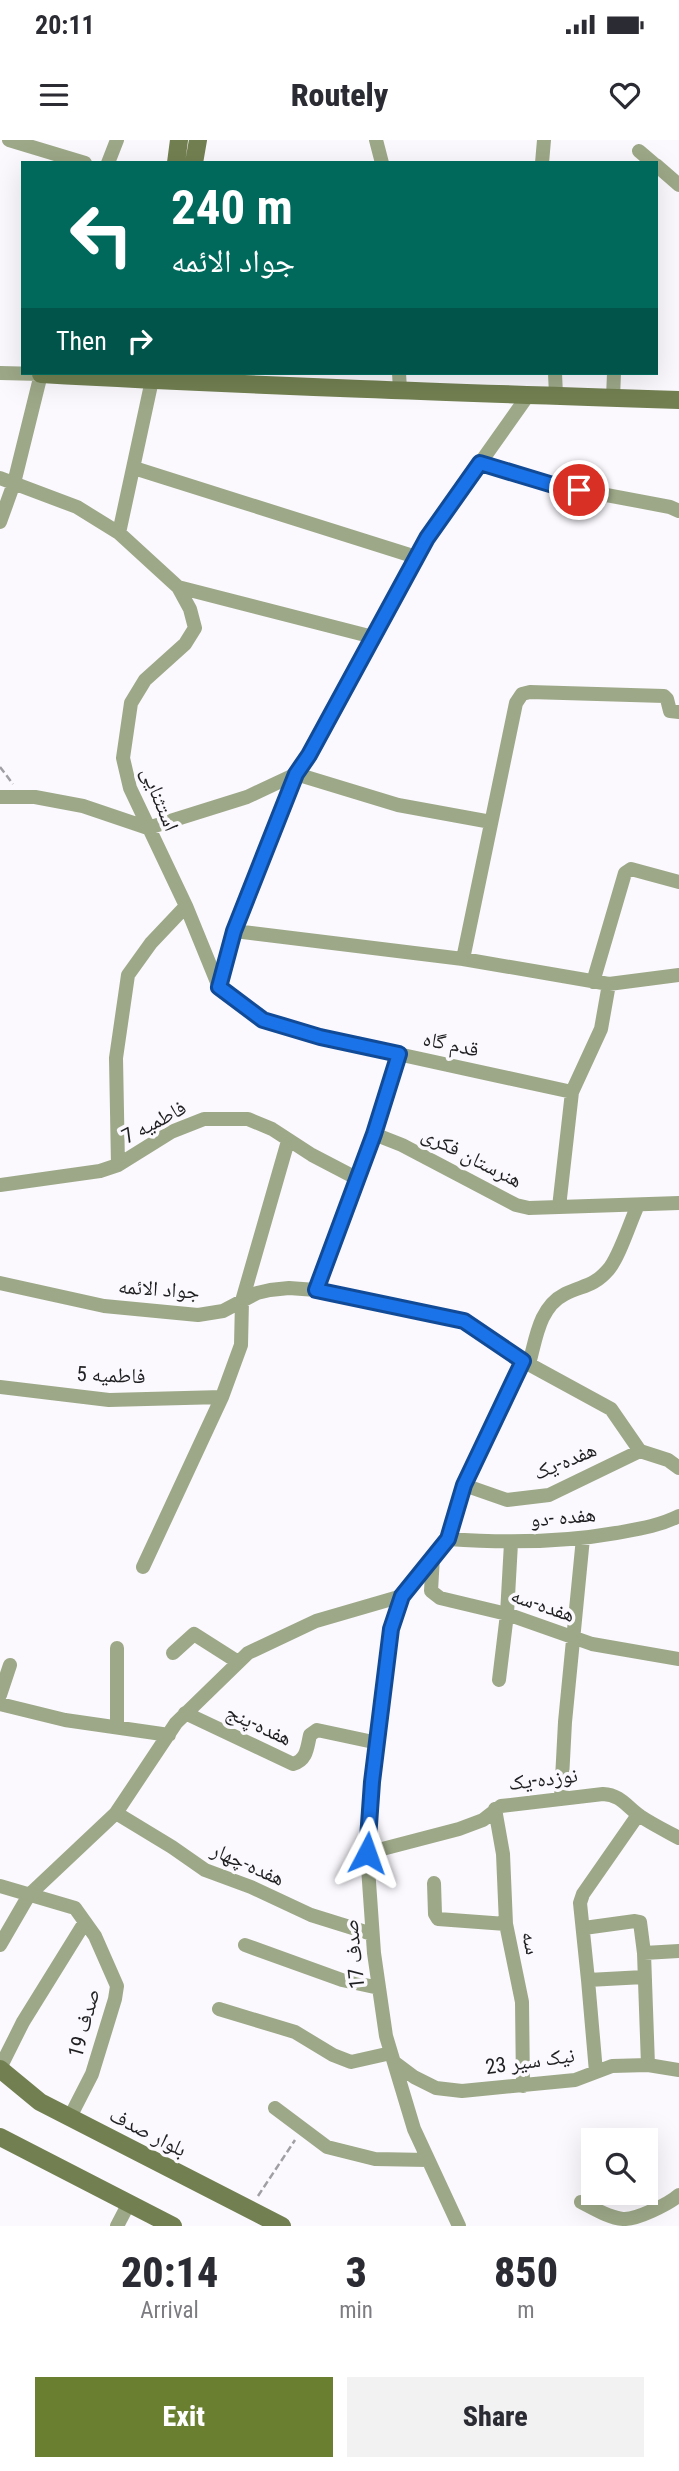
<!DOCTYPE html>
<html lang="en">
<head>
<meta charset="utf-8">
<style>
	:root { --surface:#fff; --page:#f2f2f3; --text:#2b2b33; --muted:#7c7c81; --accent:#6a7f2f }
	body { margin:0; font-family:"Roboto Condensed","Noto Naskh Arabic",sans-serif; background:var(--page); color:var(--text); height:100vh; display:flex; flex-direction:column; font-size:26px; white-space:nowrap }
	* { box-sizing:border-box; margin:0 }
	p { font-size:23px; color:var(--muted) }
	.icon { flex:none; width:38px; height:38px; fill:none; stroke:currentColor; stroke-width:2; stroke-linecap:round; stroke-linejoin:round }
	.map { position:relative; height:2086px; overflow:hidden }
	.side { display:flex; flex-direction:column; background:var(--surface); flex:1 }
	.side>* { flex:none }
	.hud { position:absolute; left:21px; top:21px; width:637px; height:214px; border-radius:0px; box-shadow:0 7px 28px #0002; background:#00695c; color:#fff; overflow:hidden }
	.buttons { position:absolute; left:581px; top:1988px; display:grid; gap:14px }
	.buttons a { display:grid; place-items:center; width:77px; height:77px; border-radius:0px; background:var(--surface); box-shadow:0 7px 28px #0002; font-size:35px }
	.pin { position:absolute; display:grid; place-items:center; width:60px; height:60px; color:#fff; margin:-30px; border:4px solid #fff; border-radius:50%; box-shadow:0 2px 7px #0007 }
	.me { position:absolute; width:77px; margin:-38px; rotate:4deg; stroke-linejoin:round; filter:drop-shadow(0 0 5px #0008) }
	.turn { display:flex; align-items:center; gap:24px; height:147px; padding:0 35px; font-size:32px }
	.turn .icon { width:91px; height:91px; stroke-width:2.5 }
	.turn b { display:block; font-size:49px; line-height:60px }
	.then { display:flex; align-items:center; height:66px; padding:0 35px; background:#0003; gap:14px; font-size:26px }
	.eta { display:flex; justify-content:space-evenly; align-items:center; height:119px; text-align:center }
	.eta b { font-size:42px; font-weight:800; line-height:49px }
	.primary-button { display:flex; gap:14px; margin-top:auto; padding:14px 35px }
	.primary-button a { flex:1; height:80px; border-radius:0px; background:var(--accent); color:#fff; font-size:28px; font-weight:800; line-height:80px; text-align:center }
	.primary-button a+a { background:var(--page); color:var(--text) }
	.status { display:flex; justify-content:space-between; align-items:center; height:49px; padding:0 35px; background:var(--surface); direction:ltr }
	.status svg { height:19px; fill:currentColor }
	header { display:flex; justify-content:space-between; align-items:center; height:91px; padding:0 35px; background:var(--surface); font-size:32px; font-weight:800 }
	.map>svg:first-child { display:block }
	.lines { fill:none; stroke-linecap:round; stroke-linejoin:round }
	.path { stroke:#a09fa3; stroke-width:2.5; stroke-dasharray:7 3.5; stroke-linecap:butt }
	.street { stroke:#9da888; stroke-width:14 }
	.secondary { stroke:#728051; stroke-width:18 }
	.route-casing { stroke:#114b97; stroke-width:18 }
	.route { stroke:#1a73e8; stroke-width:12 }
	.labels { text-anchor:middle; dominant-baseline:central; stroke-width:7; stroke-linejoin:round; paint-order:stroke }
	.street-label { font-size:21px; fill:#1f1f21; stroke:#fbf9fe }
</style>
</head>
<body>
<div class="status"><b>20:11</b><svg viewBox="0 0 49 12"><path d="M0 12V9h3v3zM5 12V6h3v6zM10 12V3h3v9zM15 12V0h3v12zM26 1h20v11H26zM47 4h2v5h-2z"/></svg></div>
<header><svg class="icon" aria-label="menu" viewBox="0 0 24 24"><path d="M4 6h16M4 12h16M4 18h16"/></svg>Routely<svg class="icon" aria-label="heart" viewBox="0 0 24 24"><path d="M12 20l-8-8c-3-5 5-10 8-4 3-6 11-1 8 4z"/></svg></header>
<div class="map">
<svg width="679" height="2086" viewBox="0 0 679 2086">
	<rect width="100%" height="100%" fill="#fbf9fe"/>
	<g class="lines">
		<path class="path" d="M 0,627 L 13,644
			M 258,2056 L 295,2000"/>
		<path class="street" d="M 9,0 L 85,23
			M 376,0 L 382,23
			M 639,11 L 653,23
			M 108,23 L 117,0
			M 542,23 L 544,0
			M 656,25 L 679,45
			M 0,233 L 41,234 L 14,343 L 0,382
			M 399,233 L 400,249
			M 555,233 L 556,255
			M 529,254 L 427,398 L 309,615 L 296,634 L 235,791 L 219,847 L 263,880 L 320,897 L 572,952 L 559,1067
			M 613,258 L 614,233
			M 480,323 L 553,345 L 670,367 L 679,371
			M 134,328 L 416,417
			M 0,338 L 77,367 L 119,393 L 178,447 L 190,469 L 195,488 L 185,504 L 145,540 L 131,563 L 123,618 L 130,648 L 186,766 L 219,847
			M 119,393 L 152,240
			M 178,447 L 373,497
			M 0,657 L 35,657 L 83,666 L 148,688 L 247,657 L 296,634 L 398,665 L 491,682
			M 235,791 L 463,819 L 609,844 L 679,835
			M 463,819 L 516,563 L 522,554 L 530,552 L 664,556 L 667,559 L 670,571 L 679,572
			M 593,842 L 625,733 L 631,729 L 679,742
			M 572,952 L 601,889 L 609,844
			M 374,994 L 402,1005 L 516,1065 L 529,1068 L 679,1063
			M 118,1025 L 116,918 L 128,835 L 151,803 L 186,766
			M 0,1045 L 100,1031 L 118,1025 L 171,992 L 204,979 L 248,979 L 272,989 L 312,1015 L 358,1039
			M 0,1143 L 104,1166 L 198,1175 L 223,1171 L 257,1153 L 270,1150 L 289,1148 L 316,1150 L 464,1181 L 523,1221 L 611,1269 L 640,1311 L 668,1320 L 679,1328
			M 316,1150 L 374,994 L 399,914
			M 529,1224 C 536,1199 539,1167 565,1154 C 583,1145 593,1147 608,1130 C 619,1118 630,1082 638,1065
			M 0,1247 L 109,1260 L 222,1257
			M 464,1345 L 507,1360 L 549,1355 L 640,1311
			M 448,1399 C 505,1403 560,1403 616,1393 C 638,1389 659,1386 679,1376
			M 433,1416 L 431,1451 L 440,1458 L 507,1474 L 592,1504 L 679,1519
			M 143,1427 L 222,1257 L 241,1205 L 242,1161 L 288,1001
			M 117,1508 L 117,1587
			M 173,1513 L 194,1494 L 238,1522
			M 499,1540 L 507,1474 L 511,1403
			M 0,1555 L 10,1525
			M 0,1564 L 65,1580 L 169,1595
			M 185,1573 L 293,1624 C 307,1620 307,1608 310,1595 L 317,1590 L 378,1603
			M 561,1658 L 565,1582 L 583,1398
			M 495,1669 L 503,1714 L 506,1784 L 522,1862 L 523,1946
			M 116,1673 L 172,1707 L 205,1730 L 251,1747 L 311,1775 L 372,1794
			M 367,1713 L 459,1689 L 483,1680 L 501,1666 L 603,1654 C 621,1655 626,1666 640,1676 C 652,1684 666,1691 679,1698
			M 434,1743 L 435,1774 L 438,1779 L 506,1784
			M 0,1746 L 75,1768 L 95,1796 L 117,1846 L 115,1859 L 92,1934 L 70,1977
			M 584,1788 L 635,1781 L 640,1782 L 644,1813 L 648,1925
			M 0,1805 L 29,1755 L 116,1673 L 176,1583 L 248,1513 L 316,1481 L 402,1456
			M 245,1805 L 342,1840 L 379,1848
			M 644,1813 L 679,1811
			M 588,1840 L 580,1763 L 583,1754 L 638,1675
			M 219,1869 L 295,1892 L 333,1915 L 351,1922 L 391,1913
			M 394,1922 L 414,1937 L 436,1948 L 462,1951 L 575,1940 L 612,1926 L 648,1925 L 679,1930
			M 0,1928 L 23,1882 L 85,1782
			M 596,1932 L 588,1840 L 644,1837
			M 275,1968 L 327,2007 L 375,2019 L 428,2020
			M 581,2062 C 593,2068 609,2078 623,2079 C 636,2080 669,2064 679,2055
			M 117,2086 L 129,2063
			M 459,2086 L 414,1989 L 386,1896 L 374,1813 L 367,1713 L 372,1642 L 391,1489 L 402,1456 L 448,1399 L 464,1345 L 496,1281 L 523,1221"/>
		<path class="secondary" d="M 176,23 L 179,0
			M 194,23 L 198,0
			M 41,234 C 254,246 466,253 679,260
			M 0,1929 L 40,1962 L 282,2086
			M 0,1997 L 173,2086"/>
	</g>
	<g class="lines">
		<defs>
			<path id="route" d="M 367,1713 L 372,1642 L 391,1489 L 402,1456 L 448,1399 L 464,1345 L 523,1221 L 464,1181 L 316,1150 L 374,994 L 399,914 L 320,897 L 263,880 L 219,847 L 234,791 L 296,634 L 309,615 L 427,398 L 480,323 L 553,345 L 579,350"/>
		</defs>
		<use href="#route" class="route-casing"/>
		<use href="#route" class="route"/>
	</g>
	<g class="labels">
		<g class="street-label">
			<text transform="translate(160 659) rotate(68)">استثنایی</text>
			<text transform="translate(451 904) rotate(12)">قدم گاه</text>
			<text transform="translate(154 982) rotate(-28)">فاطمیه 7</text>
			<text transform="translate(472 1017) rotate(27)">هنرستان فکری</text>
			<text transform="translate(159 1149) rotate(4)">جواد الائمه</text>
			<text transform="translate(111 1235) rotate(2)">فاطمیه 5</text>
			<text transform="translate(565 1321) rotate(-23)">هفده-یک</text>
			<text transform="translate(563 1377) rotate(-5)">هفده -دو</text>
			<text transform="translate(543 1465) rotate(19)">هفده-سه</text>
			<text transform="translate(259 1585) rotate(25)">هفده-پنج</text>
			<text transform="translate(543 1639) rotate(-7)">نوزده-یک</text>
			<text transform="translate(248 1724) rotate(24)">هفده-چهار</text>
			<text transform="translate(531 1803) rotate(78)">سه</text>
			<text transform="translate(354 1814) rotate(-96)">صدف 17</text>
			<text transform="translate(84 1883) rotate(-75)">صدف 19</text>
			<text transform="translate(530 1921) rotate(-8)">نیک سیر 23</text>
			<text transform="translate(148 1992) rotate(27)">بلوار صدف</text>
		</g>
	</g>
</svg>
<div class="buttons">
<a><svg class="icon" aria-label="search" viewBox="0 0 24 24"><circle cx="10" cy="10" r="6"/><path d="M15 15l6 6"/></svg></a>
</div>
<div class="pin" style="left:579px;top:350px;background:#d93025"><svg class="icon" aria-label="arrive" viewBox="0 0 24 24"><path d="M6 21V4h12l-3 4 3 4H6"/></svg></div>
<svg class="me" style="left:367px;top:1713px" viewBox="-20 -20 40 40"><path d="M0-17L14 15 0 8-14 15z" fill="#1a73e8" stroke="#fff" stroke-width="4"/></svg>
<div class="hud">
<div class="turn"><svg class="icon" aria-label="left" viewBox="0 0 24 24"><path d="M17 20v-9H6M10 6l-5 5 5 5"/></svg><div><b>240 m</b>جواد الائمه</div></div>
<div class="then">Then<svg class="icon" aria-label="right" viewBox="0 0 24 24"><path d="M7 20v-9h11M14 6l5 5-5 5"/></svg></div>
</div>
</div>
<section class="side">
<div class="eta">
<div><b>20:14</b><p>Arrival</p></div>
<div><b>3</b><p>min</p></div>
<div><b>850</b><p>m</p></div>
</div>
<div class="primary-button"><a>Exit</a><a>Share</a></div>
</section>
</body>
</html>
